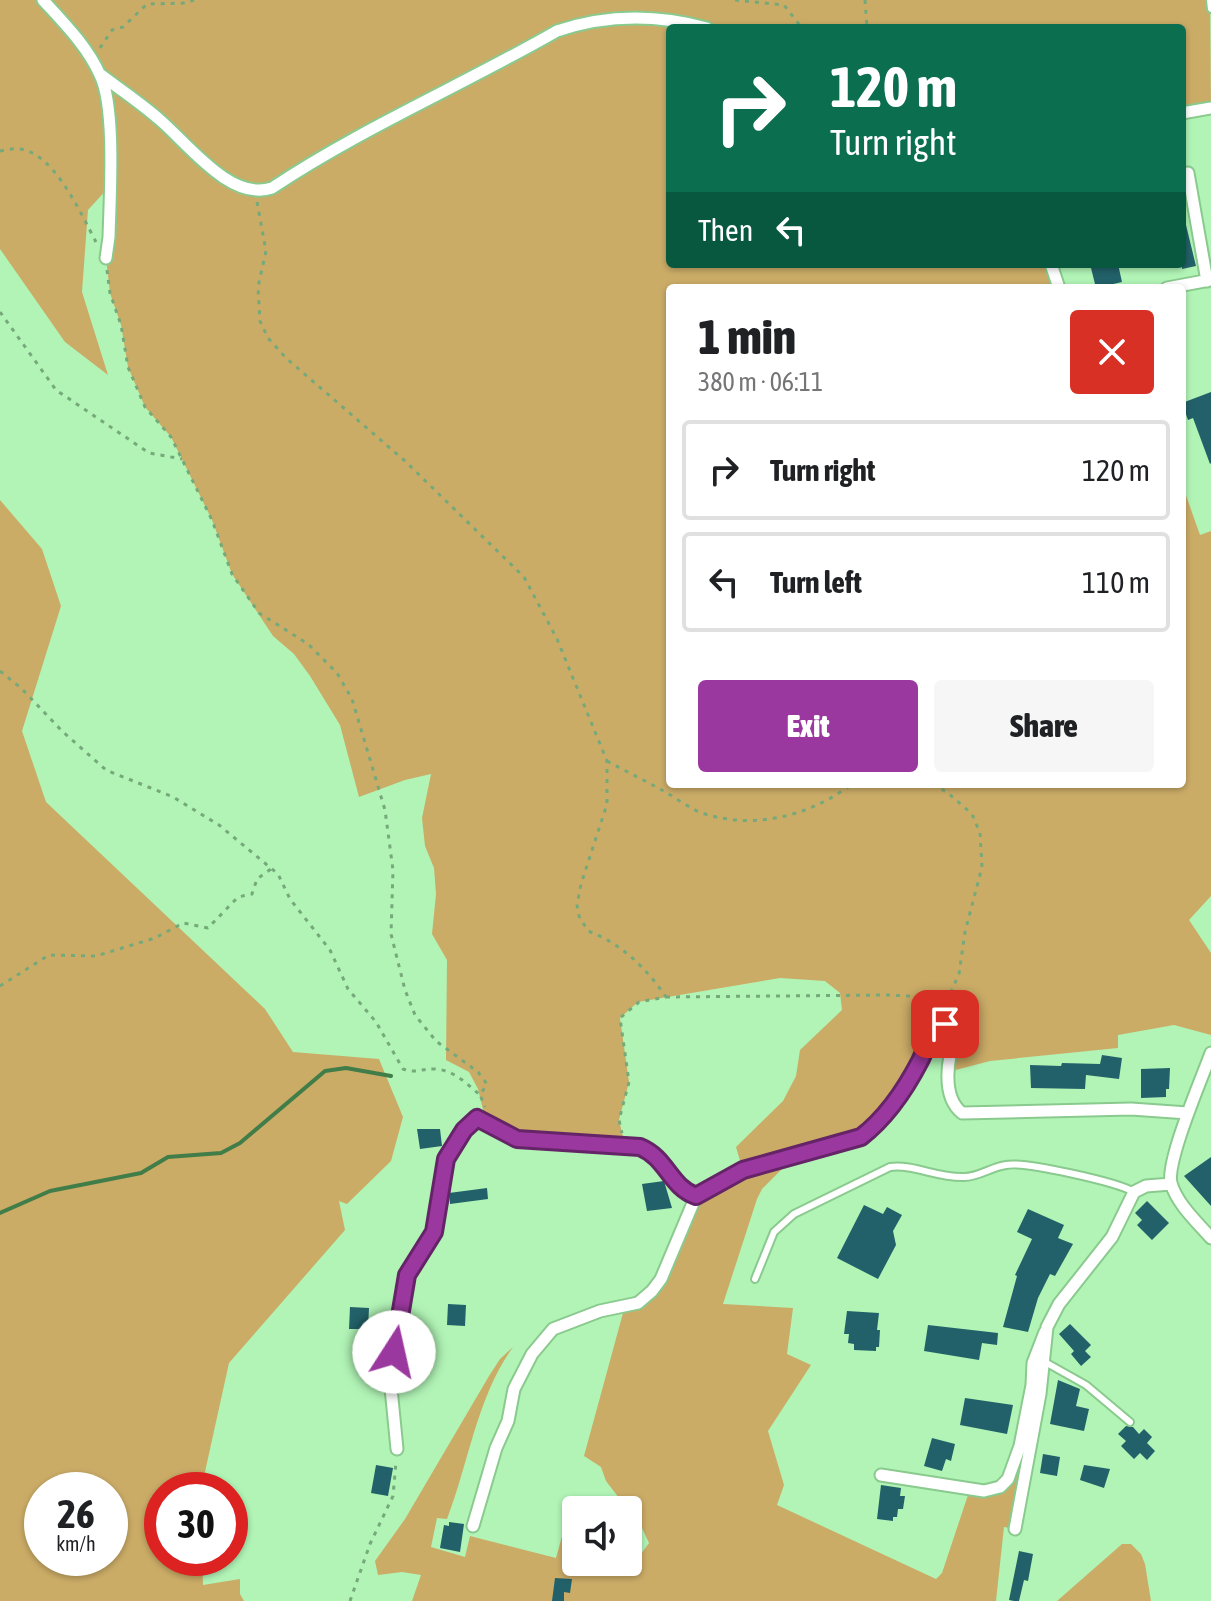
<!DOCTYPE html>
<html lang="en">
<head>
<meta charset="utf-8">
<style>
	:root { --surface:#fff; --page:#f6f6f6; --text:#202124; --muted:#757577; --line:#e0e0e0; --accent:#9b389f }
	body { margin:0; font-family:"Asap Condensed",sans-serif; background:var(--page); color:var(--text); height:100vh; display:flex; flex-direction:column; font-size:30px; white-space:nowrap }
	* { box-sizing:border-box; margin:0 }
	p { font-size:26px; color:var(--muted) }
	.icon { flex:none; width:44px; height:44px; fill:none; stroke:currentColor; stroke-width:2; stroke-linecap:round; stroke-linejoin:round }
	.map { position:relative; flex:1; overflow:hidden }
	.panel { position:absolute; left:666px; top:284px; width:520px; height:504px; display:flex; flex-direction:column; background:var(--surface); border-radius:8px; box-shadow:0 2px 6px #0004 }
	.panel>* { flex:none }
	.banner { position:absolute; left:666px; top:24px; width:520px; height:244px; border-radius:8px; box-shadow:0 2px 6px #0004; background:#0b6e4f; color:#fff; overflow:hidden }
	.tools { position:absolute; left:562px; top:1496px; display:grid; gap:16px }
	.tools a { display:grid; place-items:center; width:80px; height:80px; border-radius:8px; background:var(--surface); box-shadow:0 2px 6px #0004; font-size:40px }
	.speed { position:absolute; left:24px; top:1472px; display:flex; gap:16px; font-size:40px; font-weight:700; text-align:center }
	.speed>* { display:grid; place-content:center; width:104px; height:104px; border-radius:50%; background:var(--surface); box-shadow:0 2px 6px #0004; line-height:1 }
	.speed small { font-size:20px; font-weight:400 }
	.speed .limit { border:12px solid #d22; background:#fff; color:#111 }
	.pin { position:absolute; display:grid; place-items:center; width:68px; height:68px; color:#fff; margin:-34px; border-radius:16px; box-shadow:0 4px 12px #0006 }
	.me { position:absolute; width:88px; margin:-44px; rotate:10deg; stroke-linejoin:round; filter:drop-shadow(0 0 6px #0008) }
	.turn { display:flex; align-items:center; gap:28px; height:168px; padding:0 32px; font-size:36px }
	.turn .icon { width:104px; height:104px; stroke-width:2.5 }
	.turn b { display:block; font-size:56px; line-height:68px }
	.then { display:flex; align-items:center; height:76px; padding:0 32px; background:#0003; gap:16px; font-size:30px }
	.round { display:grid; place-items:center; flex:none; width:84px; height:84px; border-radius:8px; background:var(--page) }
	.overview { display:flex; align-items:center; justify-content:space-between; height:136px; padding:0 32px }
	h1 { font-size:48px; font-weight:800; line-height:60px }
	.cta { display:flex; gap:16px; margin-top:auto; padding:16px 32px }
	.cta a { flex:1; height:92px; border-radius:8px; background:var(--accent); color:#fff; font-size:32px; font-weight:800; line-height:92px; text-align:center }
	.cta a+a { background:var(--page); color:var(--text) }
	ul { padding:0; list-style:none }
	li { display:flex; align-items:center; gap:24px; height:100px; margin:0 16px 12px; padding:0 16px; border:4px solid var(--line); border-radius:8px }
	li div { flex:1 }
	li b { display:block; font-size:30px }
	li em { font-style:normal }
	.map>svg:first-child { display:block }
	.green { fill:#cbac67; fill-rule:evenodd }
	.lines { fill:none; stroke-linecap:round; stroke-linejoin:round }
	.stream { stroke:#417d48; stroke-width:4 }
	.building { fill:#226169 }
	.service-casing { stroke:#8aca8e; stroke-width:10 }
	.minor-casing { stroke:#8aca8e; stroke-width:15 }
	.path { stroke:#76a97a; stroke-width:3; stroke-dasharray:4 6; stroke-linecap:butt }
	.service { stroke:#fff; stroke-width:6 }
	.minor { stroke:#fff; stroke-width:11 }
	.route-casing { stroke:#652467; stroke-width:20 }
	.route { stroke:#9b389f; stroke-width:14 }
</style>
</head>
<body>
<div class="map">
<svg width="1211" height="1601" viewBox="0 0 1211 1601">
	<rect width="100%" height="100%" fill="#b1f4b6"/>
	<path class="green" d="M 0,0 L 1210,0 L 1211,108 L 1182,113 L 1182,28 L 670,28 L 670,264 L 1051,264 L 1059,288 L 670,288 L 670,784 L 1182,784 L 1182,484 L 1200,535 L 1211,531 L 1211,896 L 1189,920 L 1211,953 L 1211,1035 L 1174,1025 L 1118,1035 L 1118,1048 L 990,1061 L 948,1072 L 957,1033 L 936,1026 L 877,1125 L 793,1158 L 762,1189 L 757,1199 L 723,1304 L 793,1308 L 787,1354 L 811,1365 L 768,1431 L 784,1485 L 777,1505 L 936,1579 L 942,1573 L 970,1489 L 1000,1487 L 1020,1446 L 1030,1451 L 1015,1529 L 1004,1527 L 996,1601 L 412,1601 L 421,1575 L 402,1572 L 378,1575 L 375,1561 L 405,1519 L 489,1376 L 500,1359 L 513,1347 C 477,1397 469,1462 447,1519 L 437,1518 L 431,1547 L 465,1557 L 470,1536 L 556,1558 L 571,1504 L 576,1511 L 576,1562 L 628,1562 L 628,1552 L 638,1558 L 649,1543 L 642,1528 L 606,1481 L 601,1467 L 584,1456 L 623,1313 L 620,1306 L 652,1291 L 696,1196 L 743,1171 L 736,1147 L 783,1101 L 796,1076 L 800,1050 L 842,1010 L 840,993 L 825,981 L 780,978 L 638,1002 L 620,1018 L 629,1082 L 619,1120 L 625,1145 L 537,1142 L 486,1122 L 478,1089 L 469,1072 L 446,1060 L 447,960 L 432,934 L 436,894 L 434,868 L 425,846 L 422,818 L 431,774 L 405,780 L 359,797 L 340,725 L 310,676 L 294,654 L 273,636 L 232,574 L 212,520 L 171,437 L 145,407 L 128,367 L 121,325 L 110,293 L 106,258 L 109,187 L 88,210 L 82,292 L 108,375 L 65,342 L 0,249 Z
		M 0,500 L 42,549 L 61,606 L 22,731 L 46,802 L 265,1009 L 293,1052 L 379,1059 L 403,1117 L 391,1161 L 347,1204 L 339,1201 L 345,1230 L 229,1363 L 201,1490 L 162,1490 L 162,1558 L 202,1558 L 203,1585 L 240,1579 L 240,1594 L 244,1601 L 0,1601 ZM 42,1490 L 110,1490 L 110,1558 L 42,1558 Z
		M 1122,1544 L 1131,1544 L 1141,1554 L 1145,1564 L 1151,1601 L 1057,1601 Z"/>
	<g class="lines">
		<path class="stream" d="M 0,1213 L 50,1191 L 141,1173 L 168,1157 L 221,1153 L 240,1143 L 325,1071 L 346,1068 L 391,1076"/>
	</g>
	<path class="building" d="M 1182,225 L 1186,225 L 1196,266 L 1182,269 Z
		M 1110,264 L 1118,264 L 1122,282 L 1096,288 L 1091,268 Z
		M 1211,392 L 1211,463 L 1210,464 L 1193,418 L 1188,420 L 1182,403 Z
		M 1102,1055 L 1122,1058 L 1119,1079 L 1086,1075 L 1085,1089 L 1031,1088 L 1030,1065 L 1061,1066 L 1062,1063 L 1100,1064 Z
		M 1170,1068 L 1169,1089 L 1166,1089 L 1166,1097 L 1141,1098 L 1141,1069 Z
		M 417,1129 L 440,1129 L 442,1146 L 420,1149 Z
		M 1211,1157 L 1211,1206 L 1184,1176 Z
		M 664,1181 L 672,1208 L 647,1211 L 642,1184 Z
		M 487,1188 L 488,1199 L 450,1204 L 449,1193 Z
		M 1147,1201 L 1169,1223 L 1152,1240 L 1137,1225 L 1142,1220 L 1135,1213 Z
		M 864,1205 L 883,1214 L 887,1207 L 902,1215 L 893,1231 L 896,1245 L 878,1279 L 837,1258 Z
		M 1028,1209 L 1064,1225 L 1058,1238 L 1073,1244 L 1055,1276 L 1050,1274 L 1038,1298 L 1028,1332 L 1003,1327 L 1017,1276 L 1015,1275 L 1032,1239 L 1017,1232 Z
		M 448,1304 L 466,1305 L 465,1326 L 447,1325 Z
		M 350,1307 L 369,1308 L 368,1329 L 349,1329 Z
		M 847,1311 L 879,1313 L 877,1330 L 880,1330 L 879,1347 L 876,1347 L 876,1351 L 854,1350 L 854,1344 L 848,1343 L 849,1334 L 844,1334 Z
		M 1070,1324 L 1091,1345 L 1085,1351 L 1091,1357 L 1081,1366 L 1071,1354 L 1074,1351 L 1059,1334 Z
		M 928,1325 L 998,1333 L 997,1345 L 982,1343 L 979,1360 L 924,1351 Z
		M 1058,1380 L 1080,1389 L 1076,1406 L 1089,1409 L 1084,1431 L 1050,1424 Z
		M 965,1398 L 1013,1405 L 1007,1434 L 960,1425 Z
		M 1126,1426 L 1133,1427 L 1139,1434 L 1144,1429 L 1152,1437 L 1147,1443 L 1155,1451 L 1147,1460 L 1140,1453 L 1134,1459 L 1121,1446 L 1126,1441 L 1118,1434 Z
		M 932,1438 L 955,1444 L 951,1461 L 946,1459 L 942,1471 L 924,1466 Z
		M 1043,1454 L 1060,1457 L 1057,1476 L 1040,1473 Z
		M 376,1465 L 393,1468 L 388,1496 L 371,1493 Z
		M 1084,1465 L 1110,1469 L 1104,1488 L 1080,1480 Z
		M 881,1485 L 901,1488 L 900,1496 L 905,1496 L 903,1509 L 898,1509 L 897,1517 L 893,1517 L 893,1521 L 877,1519 Z
		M 449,1522 L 464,1524 L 460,1552 L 440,1548 L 444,1525 L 449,1526 Z
		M 1019,1551 L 1033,1554 L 1028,1581 L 1024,1580 L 1019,1601 L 1014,1601 L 1009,1600 Z
		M 555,1578 L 572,1579 L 570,1593 L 564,1592 L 564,1601 L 552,1601 Z"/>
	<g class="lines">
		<defs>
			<path id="service" d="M 1210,0 L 1211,9
				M 755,1279 L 774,1232 L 794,1214 L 890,1167 C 914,1164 937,1178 964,1177 C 979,1177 991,1167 1006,1165 C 1024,1161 1117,1182 1134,1192
				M 1045,1362 L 1086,1385 L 1130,1422"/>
			<path id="minor" d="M 43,0 C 64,23 87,46 100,75 C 116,107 110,198 109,237 L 106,258
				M 101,75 C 121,90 142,104 160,120 C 188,144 231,202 272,188 C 362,128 463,85 557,31 C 607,14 656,14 707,28
				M 1182,113 L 1211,108
				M 1188,173 L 1207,281
				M 1051,264 L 1059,288
				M 1167,288 L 1210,280
				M 1211,1053 C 1202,1078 1166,1161 1171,1183 C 1177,1204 1197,1222 1211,1238
				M 397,1449 L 390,1378 L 407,1275 L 434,1232 L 446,1159 L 464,1130 L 477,1118 L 517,1139 L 537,1142 L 640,1147 C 667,1158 670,1187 696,1196
				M 881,1475 L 984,1491 L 1000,1487 L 1008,1479 L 1020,1446 L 1032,1385 L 1033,1363 L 1045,1332
				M 473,1526 L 496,1448 L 508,1421 L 514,1389 L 532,1354 L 553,1329 L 600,1311 L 638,1303 L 652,1291 L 661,1279 L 696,1196 L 743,1170 L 834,1147 L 861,1137 L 877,1125 L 892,1107 L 919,1062 L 936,1026 L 945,1024 L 953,1026 L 957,1034 C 947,1057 941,1096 962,1113 L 1131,1109 L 1188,1113
				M 1015,1529 L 1040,1394 L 1047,1327 L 1059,1304 L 1112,1237 L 1134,1192 L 1146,1186 L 1171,1184"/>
		</defs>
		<use href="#service" class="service-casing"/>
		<use href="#minor" class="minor-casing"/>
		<path class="path" d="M 735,0 L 784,5 L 802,28
			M 865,0 L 867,28
			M 100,48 L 112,30 L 123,27 L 147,4 L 186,3 L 194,0
			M 0,151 C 6,150 13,148 19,149 C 54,152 81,214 96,242
			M 257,202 L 266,251 L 258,287 L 260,321 L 268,338 L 286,358 L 405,461 L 524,577 L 557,639 L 607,761 L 607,804 L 581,884 L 577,905 L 579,916 L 588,931 C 622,944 646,968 666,997 L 639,1002 L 620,1018 L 629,1082 L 619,1120 L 622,1133
			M 107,270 L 110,293 L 121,325 L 128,367 L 145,407 L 171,437 L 212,520 L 232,574 L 259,613 L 308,644 L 337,673 L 352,699 L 385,810 L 393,870 L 391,934 L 405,990 L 415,1015 L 436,1041 L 478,1072 L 487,1084 L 480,1095 L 485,1107
			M 0,312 L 56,390 L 149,453 L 182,459
			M 0,671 L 21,688 L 62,731 L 106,770 L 173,797 L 219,825 L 278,874 L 290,899 L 330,950 L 348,989 L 376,1022 L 403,1069 C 418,1074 422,1068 435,1069 C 454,1070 467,1084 480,1095
			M 607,761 C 627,772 648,782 667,793 C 679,800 692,810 705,814 C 757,830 811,815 852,784
			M 933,784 L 948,793 L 972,814 L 980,833 L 982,867 L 965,932 L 959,974 L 942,1011
			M 0,986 L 49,955 L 96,956 L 155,938 L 183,923 L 208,928 L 238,897 L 252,894 L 257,879 L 271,869
			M 666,997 L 888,995 L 948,998
			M 350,1601 L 370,1544 L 393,1496 L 396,1462"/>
		<use href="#service" class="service"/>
		<use href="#minor" class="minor"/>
	</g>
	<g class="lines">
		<defs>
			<path id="route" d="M 394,1352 L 407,1275 L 434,1232 L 446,1159 L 464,1130 L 477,1118 L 517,1139 L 640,1147 C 667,1158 670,1187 696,1196 L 743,1170 L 861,1137 C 887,1117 905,1090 920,1061 C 926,1049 929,1037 936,1026 L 945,1024"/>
		</defs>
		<use href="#route" class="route-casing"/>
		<use href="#route" class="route"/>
	</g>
</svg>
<div class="tools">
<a><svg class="icon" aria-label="sound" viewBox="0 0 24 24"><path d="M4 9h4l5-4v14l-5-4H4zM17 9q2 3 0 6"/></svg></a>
</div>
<div class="speed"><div>26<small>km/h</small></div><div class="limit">30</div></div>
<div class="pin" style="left:945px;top:1024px;background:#d93025"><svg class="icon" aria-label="arrive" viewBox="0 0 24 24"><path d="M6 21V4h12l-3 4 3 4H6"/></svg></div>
<svg class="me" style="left:394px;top:1352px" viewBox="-20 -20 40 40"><circle r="19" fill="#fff"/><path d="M0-13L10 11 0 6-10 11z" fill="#9b389f"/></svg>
<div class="banner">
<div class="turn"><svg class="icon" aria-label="right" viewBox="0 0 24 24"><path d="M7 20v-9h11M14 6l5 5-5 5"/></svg><div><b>120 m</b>Turn right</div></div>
<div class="then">Then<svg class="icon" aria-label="left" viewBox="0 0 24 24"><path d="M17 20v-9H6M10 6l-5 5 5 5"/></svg></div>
</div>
<section class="panel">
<div class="overview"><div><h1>1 min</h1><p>380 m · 06:11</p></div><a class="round" style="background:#d93025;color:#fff"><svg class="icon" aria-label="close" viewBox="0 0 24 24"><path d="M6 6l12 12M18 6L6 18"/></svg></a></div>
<ul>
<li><svg class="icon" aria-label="right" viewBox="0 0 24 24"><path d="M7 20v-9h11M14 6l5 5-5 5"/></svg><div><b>Turn right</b></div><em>120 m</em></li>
<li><svg class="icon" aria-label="left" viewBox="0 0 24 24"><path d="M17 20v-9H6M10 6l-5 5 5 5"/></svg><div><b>Turn left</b></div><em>110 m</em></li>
</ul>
<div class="cta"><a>Exit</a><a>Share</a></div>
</section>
</div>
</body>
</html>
